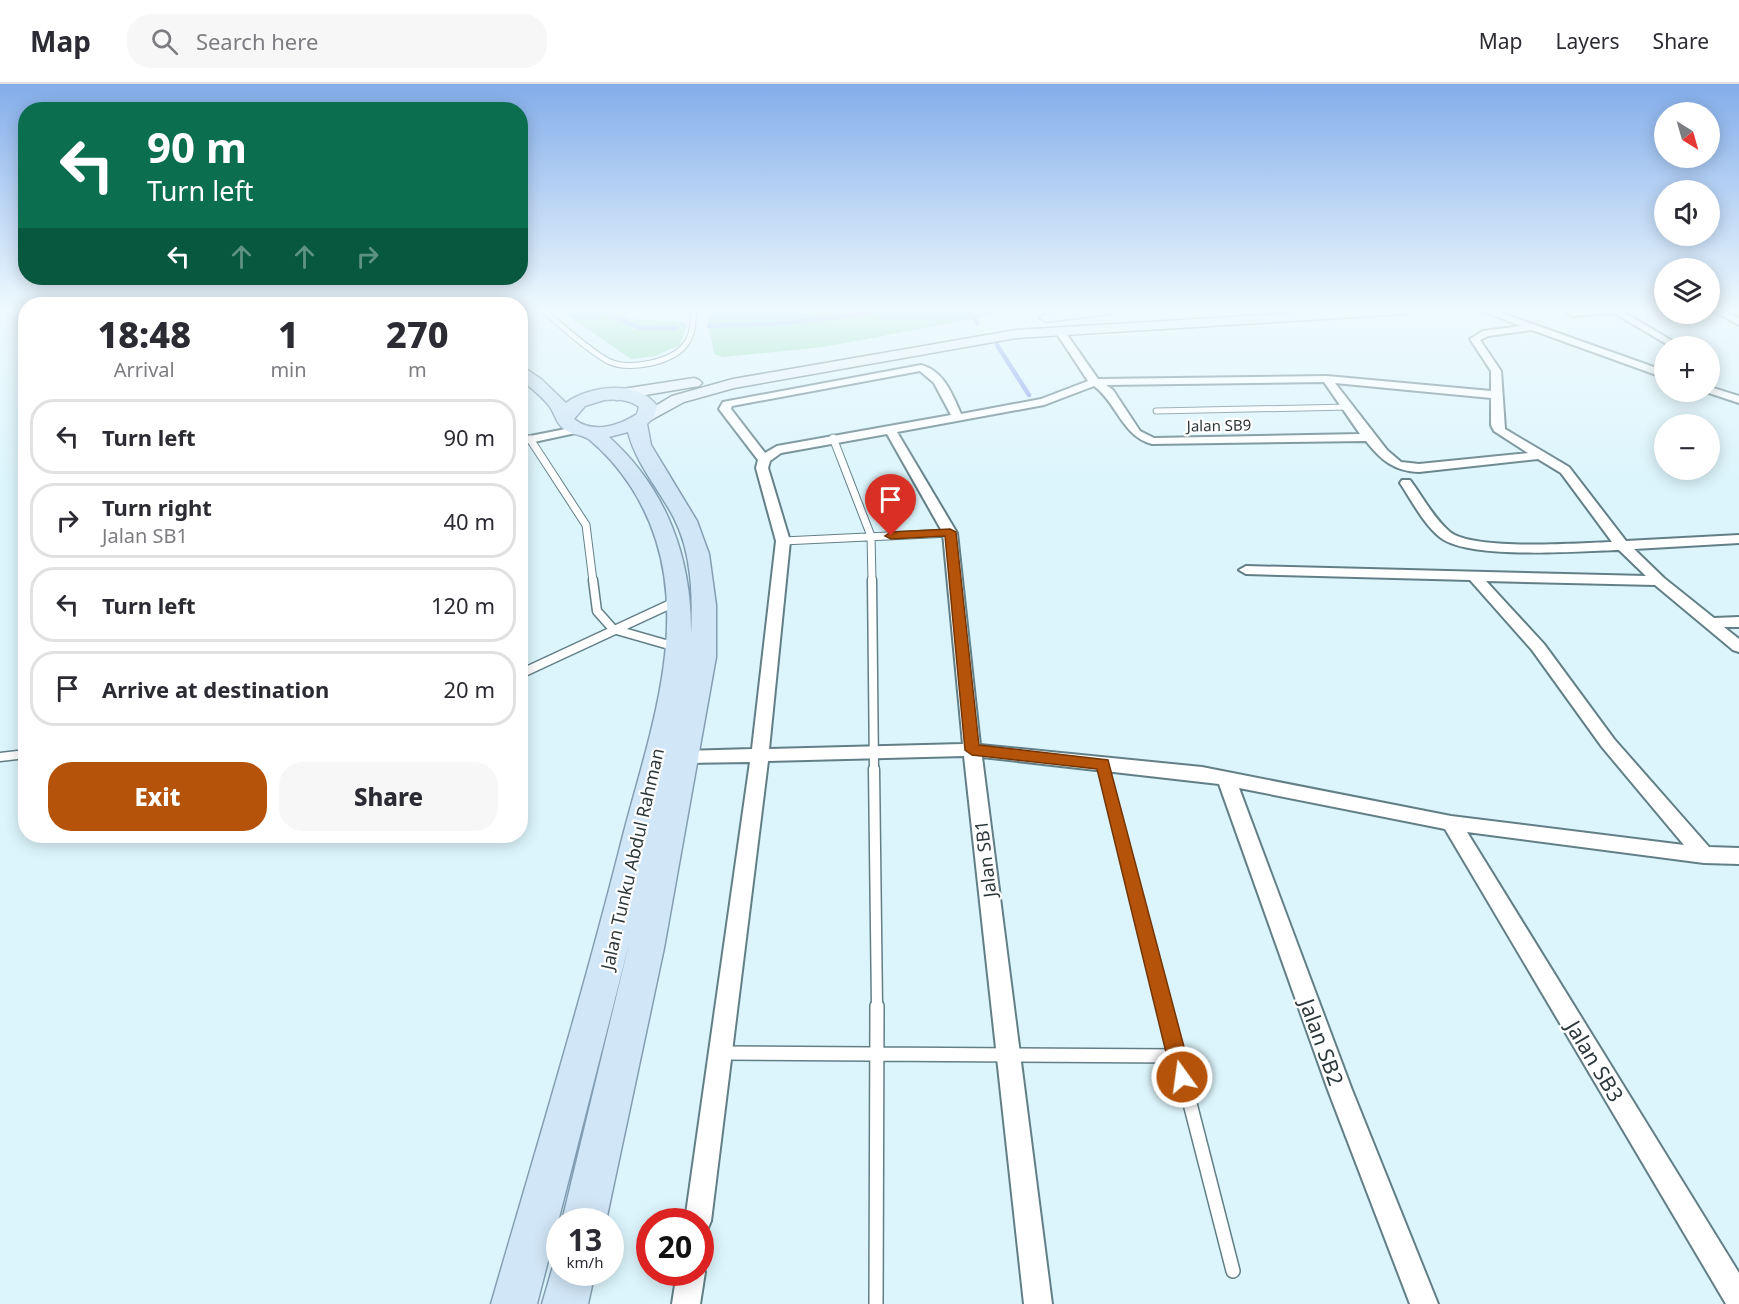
<!DOCTYPE html>
<html lang="en">
<head>
<meta charset="utf-8">
<style>
	:root { --surface:#fff; --page:#f7f7f7; --text:#2b2b33; --muted:#7c7c81; --line:#e1e1e2; --accent:#b45309 }
	body { margin:0; font-family:"Noto Sans",sans-serif; background:var(--page); color:var(--text); height:100vh; display:flex; flex-direction:column; font-size:22px; white-space:nowrap }
	* { box-sizing:border-box; margin:0 }
	p { font-size:20px; color:var(--muted) }
	.icon { flex:none; width:33px; height:33px; fill:none; stroke:currentColor; stroke-width:2; stroke-linecap:round; stroke-linejoin:round }
	.map { position:relative; flex:1; overflow:hidden }
	.details { position:absolute; left:18px; top:213px; width:510px; height:546px; display:flex; flex-direction:column; background:var(--surface); border-radius:24px; box-shadow:0 3px 15px #0003 }
	.details>* { flex:none }
	.guide { position:absolute; left:18px; top:18px; width:510px; height:183px; border-radius:24px; box-shadow:0 3px 15px #0003; background:#0b6e4f; color:#fff; overflow:hidden }
	.needle { width:39px; rotate:143deg }
	.fabs { position:absolute; left:1654px; top:18px; display:grid; gap:12px }
	.fabs a { display:grid; place-items:center; width:66px; height:66px; border-radius:50%; background:var(--surface); box-shadow:0 3px 15px #0003; font-size:30px }
	.speed { position:absolute; left:546px; top:1124px; display:flex; gap:12px; font-size:30px; font-weight:700; text-align:center }
	.speed>* { display:grid; place-content:center; width:78px; height:78px; border-radius:50%; background:var(--surface); box-shadow:0 3px 15px #0003; line-height:1 }
	.speed small { font-size:15px; font-weight:400 }
	.speed .limit { border:9px solid #d22; background:#fff; color:#111 }
	.pin { position:absolute; display:grid; place-items:center; width:51px; height:51px; color:#fff; margin:-62px -26px; border-radius:50% 50% 50% 0; rotate:-45deg; box-shadow:0 0 6px #0007 }
	.pin .icon { rotate:45deg }
	.me { position:absolute; width:66px; margin:-33px; rotate:346deg; stroke-linejoin:round; filter:drop-shadow(0 0 4px #0008) }
	.turn { display:flex; align-items:center; gap:21px; height:126px; padding:0 30px; font-size:27px }
	.turn .icon { width:78px; height:78px; stroke-width:2.5 }
	.turn b { display:block; font-size:42px; line-height:51px }
	.lanes { display:flex; align-items:center; height:57px; padding:0 30px; background:#0003; justify-content:center; gap:30px; direction:ltr }
	.lanes .off { opacity:.35 }
	.eta { display:flex; justify-content:space-evenly; align-items:center; height:102px; text-align:center }
	.eta b { font-size:36px; font-weight:800; line-height:42px }
	.primary-button { display:flex; gap:12px; margin-top:auto; padding:12px 30px }
	.primary-button a { flex:1; height:69px; border-radius:24px; background:var(--accent); color:#fff; font-size:24px; font-weight:800; line-height:69px; text-align:center }
	.primary-button a+a { background:var(--page); color:var(--text) }
	ul { padding:0; list-style:none }
	li { display:flex; align-items:center; gap:18px; height:75px; margin:0 12px 9px; padding:0 18px; border:3px solid var(--line); border-radius:24px }
	li div { flex:1 }
	li b { display:block; font-size:22px }
	li em { font-style:normal }
	header { display:flex; align-items:center; gap:36px; box-sizing:border-box; height:84px; padding:0 30px; background:var(--surface); border-bottom:2px solid var(--line) }
	header strong { font-size:28px }
	nav { display:flex; gap:33px; margin-inline-start:auto; font-size:21px }
	.search { width:420px; height:54px; background:var(--page); display:flex; align-items:center; gap:15px; box-sizing:border-box; padding:0 21px; border-radius:24px; color:var(--muted); font-size:22px }
	.map>svg:first-child { display:block }
	.green { fill:#95dfb6 }
	.lines { fill:none; stroke-linecap:round; stroke-linejoin:round }
	.stream { stroke:#8ca3ed; stroke-width:4.5 }
	.service-far4-casing { stroke:#627f87; stroke-width:7 }
	.service-far3-casing { stroke:#627f87; stroke-width:9 }
	.service-far2-casing { stroke:#627f87; stroke-width:11 }
	.service-far1-casing { stroke:#627f87; stroke-width:13 }
	.service-casing { stroke:#627f87; stroke-width:16 }
	.minor-casing { stroke:#627f87; stroke-width:4 }
	.secondary-casing { stroke:#627f87; stroke-width:3 }
	.primary-casing { stroke:#839eb2; stroke-width:3 }
	.service-far4 { stroke:#fff; stroke-width:5 }
	.service-far3 { stroke:#fff; stroke-width:7 }
	.service-far2 { stroke:#fff; stroke-width:8 }
	.service-far1 { stroke:#fff; stroke-width:10 }
	.service { stroke:#fff; stroke-width:13 }
	.minor { fill:#fff; fill-rule:evenodd }
	.secondary { fill:#e8f2fb; fill-rule:evenodd }
	.primary { fill:#d1e6f7; fill-rule:evenodd }
	.route { fill:#b45309; stroke:#753606; stroke-width:1.5 }
	.labels { text-anchor:middle; dominant-baseline:central; stroke-width:4.5; stroke-linejoin:round; paint-order:stroke }
	.far-street-label { font-size:15px; fill:#2b373b; stroke:#fff }
	.street-label { font-size:18px; fill:#2b373b; stroke:#fff }
	.near-street-label { font-size:21px; fill:#2b373b; stroke:#fff }
</style>
</head>
<body>
<header>
<strong>Map</strong>
<div class="search"><svg class="icon" aria-label="search" viewBox="0 0 24 24"><circle cx="10" cy="10" r="6"/><path d="M15 15l6 6"/></svg>Search here</div>
<nav><a>Map</a><a>Layers</a><a>Share</a></nav>
</header>
<div class="map">
<svg width="1739" height="1220" viewBox="0 0 1739 1220">
	<rect width="100%" height="100%" fill="#dcf5fc"/>
	<path class="green" d="M 560,226 L 615,226 L 631,235 L 683,238 L 687,241 L 680,261 L 655,272 L 631,275 Z
		M 723,226 L 1019,226 L 824,263 L 723,273 L 714,270 L 707,232 Z"/>
	<g class="lines">
		<path class="stream" d="M 599,226 L 640,244 L 676,244
			M 966,226 L 971,228 L 977,239
			M 709,242 L 785,239 L 894,226
			M 997,261 L 1029,311"/>
		<defs>
			<path id="service-far4" d="M 542,226 C 562,241 586,265 608,277 C 628,287 671,279 685,261 C 693,252 693,238 694,226
				M 1156,327 L 1349,323"/>
			<path id="service-far3" d="M 833,354 L 871,452 L 872,497
				M 530,355 L 586,441 L 593,497
				M 783,457 L 950,449"/>
			<path id="service-far2" d="M 593,496 L 597,527 L 613,545 L 676,563
				M 872,496 L 874,686
				M 520,590 L 675,518
				M 0,673 L 26,670
				M 1103,680 L 1105,686"/>
			<path id="service-far1" d="M 874,685 L 877,923
				M 1104,685 L 1165,923"/>
			<path id="service" d="M 1165,922 L 1233,1187
				M 723,969 L 1176,972
				M 876,1220 L 877,922"/>
			<path id="minor" d="M 1480,226 L 1493,226 L 1665,287 L 1665,294 L 1532,246 L 1488,252 L 1480,256 L 1501,287 L 1505,345 L 1569,383 L 1626,457 L 1739,451 L 1739,459 L 1634,465 L 1664,494 L 1714,534 L 1739,533 L 1739,543 L 1724,543 L 1739,555 L 1739,568 L 1733,566 L 1655,501 L 1486,497 L 1544,560 L 1614,655 L 1709,763 L 1739,764 L 1739,780 L 1704,779 L 1467,748 L 1739,1189 L 1739,1220 L 1726,1220 L 1445,745 L 1239,704 L 1352,1006 L 1438,1220 L 1410,1220 L 1328,1006 L 1219,700 L 982,673 L 1052,1220 L 1024,1220 L 964,672 L 768,677 L 711,1137 L 707,1146 L 700,1149 L 700,1137 L 685,1137 L 750,678 L 684,679 L 678,677 L 675,673 L 678,669 L 684,667 L 752,665 L 776,457 L 756,384 L 758,376 L 719,325 L 723,318 L 921,281 C 944,287 952,310 961,330 L 1041,315 L 1088,297 L 1055,247 L 1060,244 L 1063,245 L 1098,295 L 1327,292 L 1491,307 L 1491,287 L 1470,255 L 1483,247 L 1521,242 ZM 920,287 L 934,299 L 951,331 L 777,362 L 765,369 L 731,325 L 732,322 ZM 1324,298 L 1360,350 L 1154,354 L 1140,347 L 1113,306 L 1106,301 ZM 1335,299 L 1491,314 L 1491,341 L 1494,347 L 1528,369 L 1419,380 L 1401,378 L 1387,366 ZM 1094,302 C 1117,319 1122,352 1152,360 L 1366,357 C 1381,376 1394,387 1419,388 L 1538,375 L 1561,389 L 1612,458 C 1580,459 1474,467 1450,448 C 1434,435 1423,413 1410,396 L 1402,396 L 1400,399 C 1412,417 1424,441 1441,454 C 1470,476 1581,467 1619,466 L 1646,492 L 1246,482 L 1239,486 L 1246,490 L 1470,496 L 1532,566 L 1602,663 L 1684,761 L 1451,732 L 1202,683 L 980,661 L 957,449 L 897,348 L 1044,321 ZM 887,350 L 943,449 L 963,660 L 769,665 L 790,457 L 768,384 L 770,377 L 781,369 Z
				M 1582,226 L 1629,226 L 1625,229 L 1681,262 L 1670,262 L 1614,229 L 1572,232 L 1567,229 Z
				M 1712,226 L 1723,226 L 1739,234 L 1739,241 Z
				M 1710,303 L 1739,312 L 1739,319 L 1706,308 L 1710,308 Z
				M 581,342 L 585,343 L 585,347 L 520,361 L 520,354 Z
				M 700,1178 L 705,1188 L 700,1220 L 672,1220 L 677,1188 L 700,1188 Z"/>
			<path id="secondary" d="M 1080,226 L 1116,226 L 1109,230 L 1046,238 L 1039,234 L 1046,230 Z
				M 1345,226 L 1412,226 L 1405,230 L 1016,254 L 734,304 L 684,318 L 651,336 L 639,336 L 637,333 L 672,312 L 733,295 L 1016,246 Z
				M 694,294 L 699,296 L 702,299 L 699,302 L 616,316 L 608,311 L 616,306 Z"/>
			<path id="primary" d="M 520,281 L 541,295 L 566,319 C 588,302 638,295 657,322 L 654,333 L 647,340 L 651,361 L 697,437 L 709,470 L 716,521 L 716,573 L 664,864 L 606,1137 L 562,1137 L 629,860 L 537,1220 L 491,1220 C 535,1068 581,917 620,763 C 644,666 688,556 656,456 C 644,418 621,382 590,356 C 582,350 571,351 563,344 C 556,339 555,330 550,323 C 542,312 530,303 520,295 ZM 604,316 C 616,315 628,315 639,323 L 637,330 C 619,342 592,350 574,335 L 585,322 ZM 628,348 C 636,380 659,405 674,434 C 692,469 693,512 691,551 C 692,475 667,405 609,353 Z
				M 560,1171 L 560,1188 L 595,1188 L 588,1220 L 542,1220 L 556,1172 Z"/>
		</defs>
		<use href="#service-far4" class="service-far4-casing"/>
		<use href="#service-far3" class="service-far3-casing"/>
		<use href="#service-far2" class="service-far2-casing"/>
		<use href="#service-far1" class="service-far1-casing"/>
		<use href="#service" class="service-casing"/>
		<use href="#minor" class="minor-casing"/>
		<use href="#secondary" class="secondary-casing"/>
		<use href="#primary" class="primary-casing"/>
		<use href="#service-far4" class="service-far4"/>
		<use href="#service-far3" class="service-far3"/>
		<use href="#service-far2" class="service-far2"/>
		<use href="#service-far1" class="service-far1"/>
		<use href="#service" class="service"/>
		<use href="#minor" class="minor"/>
		<use href="#secondary" class="secondary"/>
		<use href="#primary" class="primary"/>
	</g>
	<linearGradient id="sky" x2="0" y2="1"><stop stop-color="#83adea"/><stop offset="0.57" stop-color="#effafe"/><stop offset="1" stop-color="#effafe" stop-opacity="0"/></linearGradient>
	<rect width="1739" height="397" fill="url(#sky)"/>
	<path class="route" d="M 950,445 L 956,448 L 979,661 L 1108,676 L 1192,993 L 1189,1000 L 1182,1003 L 1175,1000 L 1172,993 L 1097,685 L 972,671 L 965,666 L 945,452 L 891,455 L 885,452 L 891,448 Z"/>
	<g class="labels">
		<g class="far-street-label">
			<text transform="translate(1219 341) rotate(-1)">Jalan SB9</text>
		</g>
		<g class="street-label">
			<text transform="translate(632 775) rotate(-77)">Jalan Tunku Abdul Rahman</text>
			<text transform="translate(985 775) rotate(-97)">Jalan SB1</text>
		</g>
		<g class="near-street-label">
			<text transform="translate(1322 958) rotate(70)">Jalan SB2</text>
			<text transform="translate(1595 977) rotate(59)">Jalan SB3</text>
		</g>
	</g>
</svg>
<div class="fabs">
<a><svg class="needle" viewBox="-14 -14 28 28"><path d="M0-13l5 13h-10z" fill="#e53935"/><path d="M0 13l5-13h-10z" fill="#7c7c81"/></svg></a>
<a><svg class="icon" aria-label="sound" viewBox="0 0 24 24"><path d="M4 9h4l5-4v14l-5-4H4zM17 9q2 3 0 6"/></svg></a>
<a><svg class="icon" aria-label="layers" viewBox="0 0 24 24"><path d="M12 4l9 5-9 5-9-5zM3 14l9 5 9-5"/></svg></a>
<a>+</a>
<a>−</a>
</div>
<div class="speed"><div>13<small>km/h</small></div><div class="limit">20</div></div>
<div class="pin" style="left:891px;top:452px;background:#d93025"><svg class="icon" aria-label="arrive" viewBox="0 0 24 24"><path d="M6 21V4h12l-3 4 3 4H6"/></svg></div>
<svg class="me" style="left:1182px;top:993px" viewBox="-20 -20 40 40"><circle r="17" fill="#b45309" stroke="#fff" stroke-width="3"/><path d="M0-11L8 9 0 5-8 9z" fill="#fff"/></svg>
<div class="guide">
<div class="turn"><svg class="icon" aria-label="left" viewBox="0 0 24 24"><path d="M17 20v-9H6M10 6l-5 5 5 5"/></svg><div><b>90 m</b>Turn left</div></div>
<div class="lanes"><svg class="icon" aria-label="left" viewBox="0 0 24 24"><path d="M17 20v-9H6M10 6l-5 5 5 5"/></svg><svg class="icon off" aria-label="ahead" viewBox="0 0 24 24"><path d="M12 20V5M6 11l6-6 6 6"/></svg><svg class="icon off" aria-label="ahead" viewBox="0 0 24 24"><path d="M12 20V5M6 11l6-6 6 6"/></svg><svg class="icon off" aria-label="right" viewBox="0 0 24 24"><path d="M7 20v-9h11M14 6l5 5-5 5"/></svg></div>
</div>
<section class="details">
<div class="eta">
<div><b>18:48</b><p>Arrival</p></div>
<div><b>1</b><p>min</p></div>
<div><b>270</b><p>m</p></div>
</div>
<ul>
<li><svg class="icon" aria-label="left" viewBox="0 0 24 24"><path d="M17 20v-9H6M10 6l-5 5 5 5"/></svg><div><b>Turn left</b></div><em>90 m</em></li>
<li><svg class="icon" aria-label="right" viewBox="0 0 24 24"><path d="M7 20v-9h11M14 6l5 5-5 5"/></svg><div><b>Turn right</b><p>Jalan SB1</p></div><em>40 m</em></li>
<li><svg class="icon" aria-label="left" viewBox="0 0 24 24"><path d="M17 20v-9H6M10 6l-5 5 5 5"/></svg><div><b>Turn left</b></div><em>120 m</em></li>
<li><svg class="icon" aria-label="arrive" viewBox="0 0 24 24"><path d="M6 21V4h12l-3 4 3 4H6"/></svg><div><b>Arrive at destination</b></div><em>20 m</em></li>
</ul>
<div class="primary-button"><a>Exit</a><a>Share</a></div>
</section>
</div>
</body>
</html>
